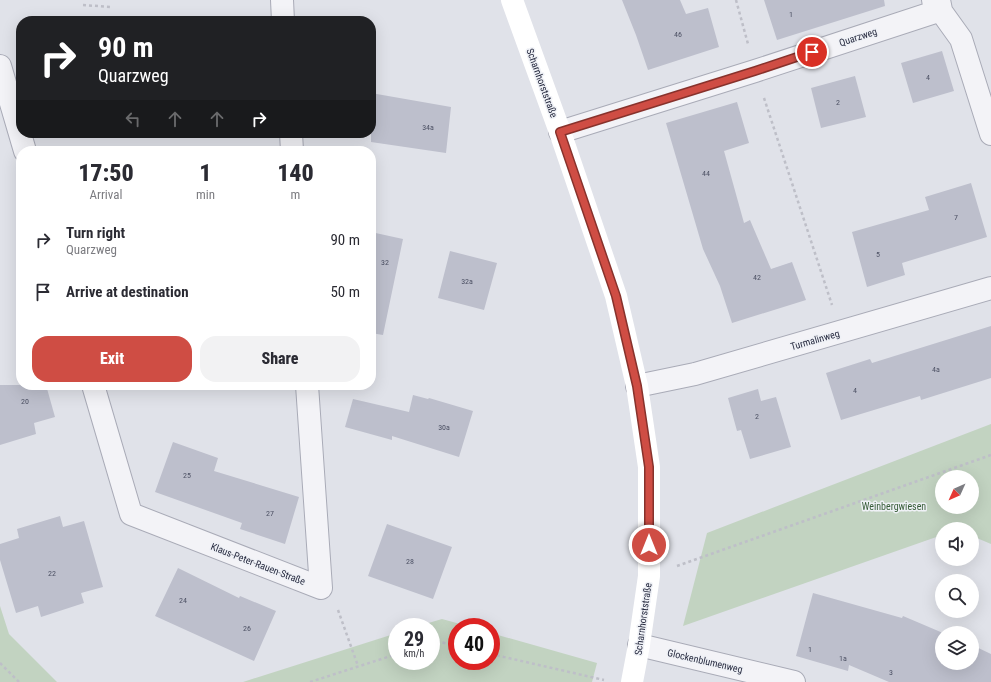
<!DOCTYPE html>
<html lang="en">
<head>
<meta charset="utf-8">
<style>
	:root { --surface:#fff; --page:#f2f2f3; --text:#2b2b33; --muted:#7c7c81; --accent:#cf4d44 }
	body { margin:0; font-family:"Roboto Condensed",sans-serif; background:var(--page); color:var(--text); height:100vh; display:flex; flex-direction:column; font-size:15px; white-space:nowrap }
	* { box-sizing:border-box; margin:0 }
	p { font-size:13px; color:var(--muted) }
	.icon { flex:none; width:22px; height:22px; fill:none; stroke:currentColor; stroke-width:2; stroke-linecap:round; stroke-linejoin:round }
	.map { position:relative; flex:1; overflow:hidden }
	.details { position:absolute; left:16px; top:146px; width:360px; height:244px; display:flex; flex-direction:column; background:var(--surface); border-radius:16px; box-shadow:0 4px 16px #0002 }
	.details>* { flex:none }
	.top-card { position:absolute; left:16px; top:16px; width:360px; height:122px; border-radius:16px; box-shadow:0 4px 16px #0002; background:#202124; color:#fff; overflow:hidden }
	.needle { width:26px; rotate:225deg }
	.tools { position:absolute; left:935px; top:470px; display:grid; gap:8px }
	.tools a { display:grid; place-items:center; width:44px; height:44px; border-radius:50%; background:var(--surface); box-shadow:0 4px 16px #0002; font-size:20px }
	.speed { position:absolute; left:388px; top:618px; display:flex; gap:8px; font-size:20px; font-weight:700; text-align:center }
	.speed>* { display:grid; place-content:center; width:52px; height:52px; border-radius:50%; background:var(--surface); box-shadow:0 4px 16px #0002; line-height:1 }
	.speed small { font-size:10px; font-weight:400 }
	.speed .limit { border:6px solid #d22; background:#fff; color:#111 }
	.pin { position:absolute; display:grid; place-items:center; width:34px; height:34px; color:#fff; margin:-17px; border:2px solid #fff; border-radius:50%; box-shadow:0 1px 4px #0007 }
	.me { position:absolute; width:44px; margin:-22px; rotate:0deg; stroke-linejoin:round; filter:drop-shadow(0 0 3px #0008) }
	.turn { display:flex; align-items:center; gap:14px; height:84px; padding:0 16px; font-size:18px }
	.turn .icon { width:52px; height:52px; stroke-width:2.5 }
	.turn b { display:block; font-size:28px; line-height:34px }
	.lanes { display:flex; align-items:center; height:38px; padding:0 16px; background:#0003; justify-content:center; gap:20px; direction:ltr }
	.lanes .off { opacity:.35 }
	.eta { display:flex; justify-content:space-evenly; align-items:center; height:68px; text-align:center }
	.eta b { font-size:24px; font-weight:800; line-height:28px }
	.primary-button { display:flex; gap:8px; margin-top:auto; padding:8px 16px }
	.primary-button a { flex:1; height:46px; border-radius:16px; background:var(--accent); color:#fff; font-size:16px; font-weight:800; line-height:46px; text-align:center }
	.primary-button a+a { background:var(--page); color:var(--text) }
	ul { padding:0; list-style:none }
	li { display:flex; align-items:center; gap:12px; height:52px; padding:0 16px }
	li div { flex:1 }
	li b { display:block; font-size:15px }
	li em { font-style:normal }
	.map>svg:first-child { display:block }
	.green { fill:#c2d3c1; fill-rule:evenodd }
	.building { fill:#bdbfcc }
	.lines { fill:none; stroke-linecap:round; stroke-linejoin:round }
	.street-casing { stroke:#a9abb7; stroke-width:24 }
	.path { stroke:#bebfc8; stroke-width:2.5; stroke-dasharray:3 3; stroke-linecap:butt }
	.street { stroke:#f3f3f7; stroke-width:22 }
	.secondary { stroke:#fff; stroke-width:22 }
	.route-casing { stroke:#87322c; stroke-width:10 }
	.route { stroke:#cf4d44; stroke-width:7 }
	.labels { text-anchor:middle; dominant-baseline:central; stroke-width:3; stroke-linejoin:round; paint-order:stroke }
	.number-label { font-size:8px; fill:#4d5164 }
	.street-label { font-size:10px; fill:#282c41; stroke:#eff1f6 }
	.park-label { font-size:10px; fill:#365c37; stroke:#eff1f6 }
</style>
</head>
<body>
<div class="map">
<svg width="991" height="682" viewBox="0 0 991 682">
	<rect width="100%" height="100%" fill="#e0e2e9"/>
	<path class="green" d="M 991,424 L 991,544 L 972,536 L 972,529 L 942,529 L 942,535 L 683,626 L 707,533 ZM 942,477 L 972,477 L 972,507 L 942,507 Z
		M 0,606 L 9,634 L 57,682 L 0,682 Z
		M 442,619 L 471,627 L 457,627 L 457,661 L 491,661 L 491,633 L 597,663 L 592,682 L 243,682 L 397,633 L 397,661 L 431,661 L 431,627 L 415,627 Z"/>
	<path class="building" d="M 622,0 L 680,0 L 686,14 L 708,8 L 719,47 L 648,70 L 636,35 Z
		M 764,0 L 884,0 L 885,6 L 777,40 Z
		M 942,51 L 954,91 L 913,103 L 901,63 Z
		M 855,76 L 866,117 L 821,128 L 811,88 Z
		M 371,93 L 451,107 L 446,153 L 371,142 Z
		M 737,102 L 749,143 L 724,151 L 744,223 L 750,220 L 771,269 L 792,262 L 806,300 L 732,323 L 720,286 L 703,249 L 666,123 Z
		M 971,183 L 987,237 L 902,263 L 905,275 L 867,287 L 852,232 L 929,210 L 925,197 Z
		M 371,232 L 403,239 L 383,335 L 371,333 Z
		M 450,251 L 497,263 L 484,310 L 438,298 Z
		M 991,326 L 991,378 L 921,400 L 920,396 L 841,420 L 826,373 L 870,359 L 872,363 Z
		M 0,385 L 46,385 L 55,417 L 34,423 L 36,434 L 0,445 Z
		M 758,389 L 761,401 L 776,397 L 791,447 L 750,459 L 741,430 L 737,431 L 728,398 Z
		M 413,395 L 428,399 L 429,398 L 473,411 L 459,457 L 392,436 L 392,440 L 345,427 L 353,399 L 409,412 Z
		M 173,442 L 218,458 L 214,471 L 299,497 L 285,544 L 240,529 L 242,523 L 155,492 Z
		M 60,516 L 63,527 L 84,521 L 103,587 L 81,593 L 84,603 L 41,617 L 38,606 L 16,613 L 0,560 L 0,544 L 19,538 L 17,529 Z
		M 387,524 L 452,547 L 433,599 L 368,576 Z
		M 178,568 L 239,598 L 240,596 L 276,611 L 254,661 L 155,616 Z
		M 813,593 L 902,618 L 903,616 L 943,633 L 942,633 L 942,663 L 972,663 L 972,645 L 991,654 L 991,682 L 889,682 L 849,665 L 848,671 L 796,656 Z"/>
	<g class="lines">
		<defs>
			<path id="street" d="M 282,0 L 283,21
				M 933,0 L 961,39 L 991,134
				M 0,66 L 25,151
				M 560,132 L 755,71 L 941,10 L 939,0
				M 291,133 L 292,151
				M 93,385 L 131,514 L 321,588 L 307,385
				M 637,386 L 695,374 L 991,288
				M 639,645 L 794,682"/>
		</defs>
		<use href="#street" class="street-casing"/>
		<path class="path" d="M 736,0 L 748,44
			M 83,5 L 111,7
			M 764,98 L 832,305
			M 677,566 L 991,455
			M 338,610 L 358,666
			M 431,643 L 436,641 L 457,646
			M 491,654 L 604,680
			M 0,663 L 19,682
			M 310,682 L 397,654"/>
		<use href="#street" class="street"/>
		<path class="secondary" d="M 512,0 L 560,132 L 616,296 L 637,386 L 649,467 L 649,576 L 639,645 L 632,682"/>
	</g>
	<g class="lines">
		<defs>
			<path id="route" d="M 649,545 L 649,467 L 637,386 L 616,296 L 560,132 L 755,71 L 812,52"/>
		</defs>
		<use href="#route" class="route-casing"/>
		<use href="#route" class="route"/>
	</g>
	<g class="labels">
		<g class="number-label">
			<text x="791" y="14">1</text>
			<text x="678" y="34">46</text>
			<text x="928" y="77">4</text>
			<text x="838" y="102">2</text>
			<text x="428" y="127">34a</text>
			<text x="706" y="173">44</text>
			<text x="956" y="217">7</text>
			<text x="878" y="254">5</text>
			<text x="385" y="262">32</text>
			<text x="757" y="277">42</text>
			<text x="467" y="281">32a</text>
			<text x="936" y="369">4a</text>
			<text x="855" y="390">4</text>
			<text x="25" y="401">20</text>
			<text x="757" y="416">2</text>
			<text x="444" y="427">30a</text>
			<text x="187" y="475">25</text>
			<text x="270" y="513">27</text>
			<text x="410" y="561">28</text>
			<text x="52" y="573">22</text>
			<text x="183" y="600">24</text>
			<text x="247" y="628">26</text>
			<text x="810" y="649">1</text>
			<text x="843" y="658">1a</text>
			<text x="891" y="672">3</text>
		</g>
		<g class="street-label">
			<text transform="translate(858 37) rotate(-18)">Quarzweg</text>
			<text transform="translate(542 83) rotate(70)">Scharnhorststraße</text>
			<text transform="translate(815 340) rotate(-16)">Turmalinweg</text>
			<text transform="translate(258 564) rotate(21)">Klaus-Peter-Rauen-Straße</text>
			<text transform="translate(643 619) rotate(-82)">Scharnhorststraße</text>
			<text transform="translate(705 661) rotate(13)">Glockenblumenweg</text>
		</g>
		<g class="park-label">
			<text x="894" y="506">Weinbergwiesen</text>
		</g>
	</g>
</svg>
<div class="tools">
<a><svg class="needle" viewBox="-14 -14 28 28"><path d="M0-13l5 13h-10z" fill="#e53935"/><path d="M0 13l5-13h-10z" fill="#7c7c81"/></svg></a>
<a><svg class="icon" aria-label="sound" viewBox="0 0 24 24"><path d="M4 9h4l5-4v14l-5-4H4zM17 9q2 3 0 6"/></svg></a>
<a><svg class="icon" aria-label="search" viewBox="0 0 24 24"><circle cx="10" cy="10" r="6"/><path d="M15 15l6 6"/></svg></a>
<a><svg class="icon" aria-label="layers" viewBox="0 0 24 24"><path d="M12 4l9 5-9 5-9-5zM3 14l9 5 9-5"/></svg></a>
</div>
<div class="speed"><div>29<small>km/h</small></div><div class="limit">40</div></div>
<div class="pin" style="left:812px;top:52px;background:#d93025"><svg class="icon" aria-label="arrive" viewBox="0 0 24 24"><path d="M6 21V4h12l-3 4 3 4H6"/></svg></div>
<svg class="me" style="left:649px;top:545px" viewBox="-20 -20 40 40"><circle r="17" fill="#cf4d44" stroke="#fff" stroke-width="3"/><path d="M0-11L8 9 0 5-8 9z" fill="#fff"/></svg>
<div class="top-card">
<div class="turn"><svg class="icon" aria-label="right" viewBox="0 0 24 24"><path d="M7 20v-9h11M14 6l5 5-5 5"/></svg><div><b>90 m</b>Quarzweg</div></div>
<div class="lanes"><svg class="icon off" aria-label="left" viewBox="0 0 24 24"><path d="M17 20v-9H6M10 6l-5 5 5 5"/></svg><svg class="icon off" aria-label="ahead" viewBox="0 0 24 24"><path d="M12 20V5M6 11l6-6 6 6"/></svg><svg class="icon off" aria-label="ahead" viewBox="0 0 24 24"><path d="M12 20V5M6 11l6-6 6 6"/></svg><svg class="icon" aria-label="right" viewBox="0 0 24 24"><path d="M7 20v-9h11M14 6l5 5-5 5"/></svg></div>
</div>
<section class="details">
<div class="eta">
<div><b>17:50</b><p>Arrival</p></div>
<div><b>1</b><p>min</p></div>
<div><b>140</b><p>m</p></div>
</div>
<ul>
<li><svg class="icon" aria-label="right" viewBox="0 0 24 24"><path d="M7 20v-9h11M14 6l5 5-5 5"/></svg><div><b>Turn right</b><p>Quarzweg</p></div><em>90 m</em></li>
<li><svg class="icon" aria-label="arrive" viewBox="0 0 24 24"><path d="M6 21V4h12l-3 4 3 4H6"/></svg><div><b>Arrive at destination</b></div><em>50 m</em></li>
</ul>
<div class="primary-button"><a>Exit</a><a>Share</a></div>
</section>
</div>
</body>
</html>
